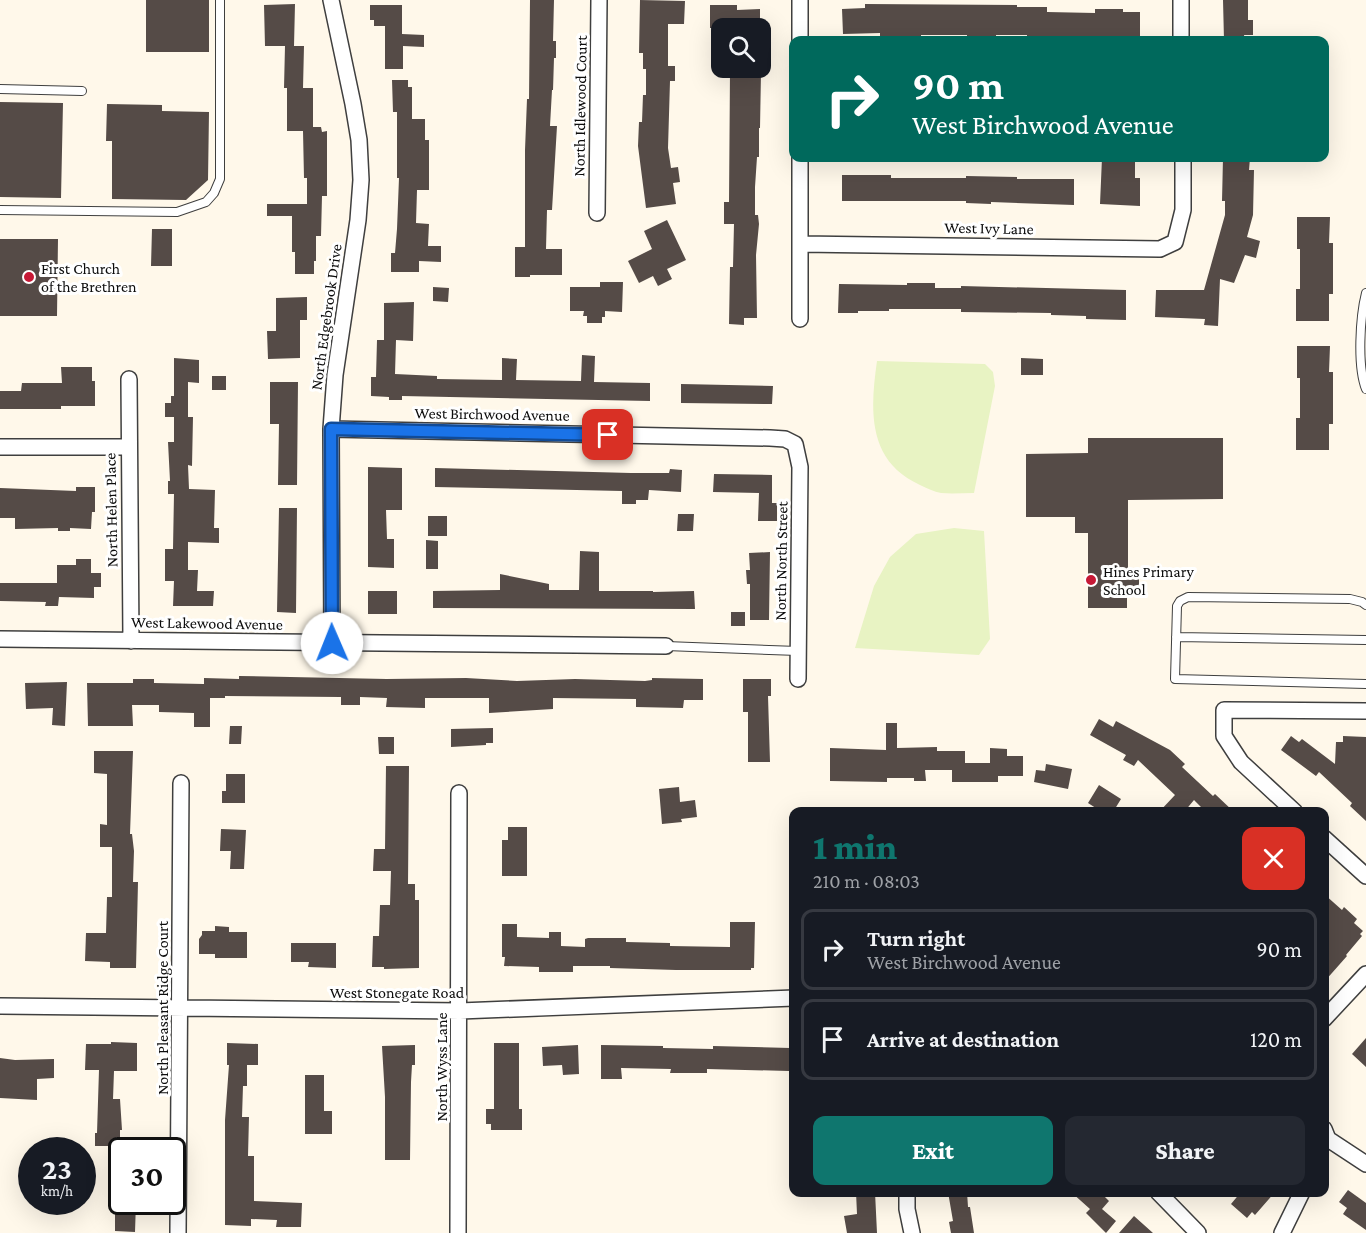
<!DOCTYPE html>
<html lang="en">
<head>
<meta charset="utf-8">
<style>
	:root { --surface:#171b24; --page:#242831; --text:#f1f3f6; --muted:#9ea1a6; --line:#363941; --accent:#0f766e }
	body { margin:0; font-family:"Crimson Pro",serif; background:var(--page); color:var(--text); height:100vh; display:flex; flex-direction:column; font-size:22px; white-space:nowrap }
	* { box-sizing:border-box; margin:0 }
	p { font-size:20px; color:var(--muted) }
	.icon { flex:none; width:33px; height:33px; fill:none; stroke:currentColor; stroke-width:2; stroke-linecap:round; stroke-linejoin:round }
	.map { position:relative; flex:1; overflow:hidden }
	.drawer { position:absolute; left:789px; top:807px; width:540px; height:390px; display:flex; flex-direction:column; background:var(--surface); border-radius:12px; box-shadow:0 6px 24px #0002 }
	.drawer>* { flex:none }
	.guide { position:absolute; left:789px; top:36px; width:540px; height:126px; border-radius:12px; box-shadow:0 6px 24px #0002; background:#00695c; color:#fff; overflow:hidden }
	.fabs { position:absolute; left:711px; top:18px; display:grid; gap:12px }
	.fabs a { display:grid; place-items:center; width:60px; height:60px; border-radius:12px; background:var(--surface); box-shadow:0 6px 24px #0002; font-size:30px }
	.speed { position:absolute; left:18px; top:1137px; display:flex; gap:12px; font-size:30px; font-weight:700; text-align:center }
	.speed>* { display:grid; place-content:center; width:78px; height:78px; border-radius:50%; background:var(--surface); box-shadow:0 6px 24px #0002; line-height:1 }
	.speed small { font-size:15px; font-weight:400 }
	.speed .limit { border:3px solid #111; border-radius:9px; background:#fff; color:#111 }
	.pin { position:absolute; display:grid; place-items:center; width:51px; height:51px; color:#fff; margin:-26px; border-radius:12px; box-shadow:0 3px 9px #0006 }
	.me { position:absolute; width:66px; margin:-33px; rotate:359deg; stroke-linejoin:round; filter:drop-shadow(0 0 4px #0008) }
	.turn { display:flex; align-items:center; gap:21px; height:126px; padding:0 24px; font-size:27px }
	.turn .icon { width:78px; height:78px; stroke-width:2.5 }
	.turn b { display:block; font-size:42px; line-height:51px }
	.round { display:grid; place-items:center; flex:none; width:63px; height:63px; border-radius:12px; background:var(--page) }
	.overview { display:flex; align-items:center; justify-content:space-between; height:102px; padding:0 24px }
	h1 { font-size:36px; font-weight:800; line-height:45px; color:var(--accent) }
	.primary-button { display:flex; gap:12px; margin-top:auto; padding:12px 24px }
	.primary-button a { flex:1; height:69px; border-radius:12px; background:var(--accent); color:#fff; font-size:24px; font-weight:800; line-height:69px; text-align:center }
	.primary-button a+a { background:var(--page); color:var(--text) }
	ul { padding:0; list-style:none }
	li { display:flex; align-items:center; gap:18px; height:81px; margin:0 12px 9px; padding:0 12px; border:3px solid var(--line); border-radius:12px }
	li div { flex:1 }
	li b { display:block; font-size:22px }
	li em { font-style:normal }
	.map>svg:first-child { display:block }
	.pitch { fill:#e8f3c3 }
	.building { fill:#554b47 }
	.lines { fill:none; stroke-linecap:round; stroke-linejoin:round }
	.service-casing { stroke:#3f3f3f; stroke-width:10 }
	.minor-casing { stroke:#3f3f3f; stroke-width:18 }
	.service { stroke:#fff; stroke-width:8 }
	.minor { stroke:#fff; stroke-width:15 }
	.route-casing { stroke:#114b97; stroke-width:15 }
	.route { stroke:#1a73e8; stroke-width:10 }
	.poi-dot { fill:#c61936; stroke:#fff; stroke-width:2 }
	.labels { text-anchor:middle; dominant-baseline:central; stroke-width:6; stroke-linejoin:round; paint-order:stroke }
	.street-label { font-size:16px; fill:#0c0c0c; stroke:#fff }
	.poi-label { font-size:16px; fill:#0c0c0c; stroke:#fff; text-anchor:start }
</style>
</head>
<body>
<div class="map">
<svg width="1366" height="1233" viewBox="0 0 1366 1233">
	<rect width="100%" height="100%" fill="#fff8ea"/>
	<path class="pitch" d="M 877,361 L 985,364 L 993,372 L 995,386 L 974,493 C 963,493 952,494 941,493 C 934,492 927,488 920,485 C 867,461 870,410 877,361 Z
		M 954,528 L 984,531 L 990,639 L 979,655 L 855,648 L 874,586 L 890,557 L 916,534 Z"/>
	<path class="building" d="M 146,0 L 209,0 L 209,52 L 146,52 Z
		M 530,0 L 554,0 L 553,41 L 556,41 L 556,58 L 554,58 L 553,90 L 552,90 L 550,126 L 557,126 L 552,210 L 547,210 L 546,249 L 562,249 L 562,275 L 530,275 L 530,277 L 515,277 L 515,247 L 525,247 L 525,150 L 527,99 L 529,99 Z
		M 640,0 L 685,1 L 684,24 L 668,24 L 668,66 L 675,66 L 675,81 L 670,81 L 668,148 L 671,168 L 678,167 L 680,182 L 673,183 L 676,204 L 646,208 L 638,146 L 639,122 L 642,122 L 643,95 L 646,95 L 646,69 L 643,69 L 643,53 L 639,53 Z
		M 1223,0 L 1248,0 L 1248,20 L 1253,20 L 1253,35 L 1244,35 L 1245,40 L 1224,40 Z
		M 295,4 L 294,46 L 265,46 L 264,5 Z
		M 865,4 L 1017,5 L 1017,7 L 1047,7 L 1047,12 L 1095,13 L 1095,9 L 1123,9 L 1123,12 L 1140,12 L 1140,37 L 1079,37 L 1079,40 L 1027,39 L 1027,35 L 996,35 L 996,40 L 967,40 L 967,35 L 921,35 L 921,40 L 880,40 L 880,33 L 843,34 L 842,9 L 865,8 Z
		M 370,5 L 402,5 L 402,34 L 424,35 L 424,47 L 403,46 L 403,69 L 385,69 L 385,26 L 374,26 L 374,20 L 370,20 Z
		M 710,5 L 737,5 L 737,10 L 760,9 L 760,28 L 710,28 Z
		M 285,46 L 304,46 L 303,88 L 313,88 L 313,127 L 321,127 L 322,132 L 327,131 L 327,196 L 322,196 L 321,236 L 316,236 L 316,261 L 314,261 L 314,274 L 295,274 L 295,252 L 292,252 L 292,216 L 267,216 L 267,204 L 307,204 L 307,178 L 304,178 L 303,131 L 287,131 L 287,88 L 284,88 Z
		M 730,72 L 761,72 L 760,128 L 759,128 L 759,157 L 757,157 L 755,187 L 755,215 L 758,215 L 759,224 L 756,255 L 757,318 L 744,318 L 744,325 L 729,324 L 730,267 L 733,267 L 734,224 L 724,224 L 724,202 L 729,202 Z
		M 392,80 L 408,80 L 408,87 L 412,87 L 412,119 L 425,119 L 425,140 L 429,140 L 429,190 L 417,190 L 416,223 L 429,224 L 428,246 L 441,246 L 441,262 L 419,261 L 419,272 L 391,272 L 391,253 L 395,253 L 397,229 L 399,178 L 397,178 L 397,112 L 393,112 Z
		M 0,102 L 63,103 L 61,198 L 0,197 Z
		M 107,104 L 162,105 L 162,111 L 209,112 L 208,180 L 186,200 L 112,199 L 112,141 L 106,141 Z
		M 1102,158 L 1135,158 L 1135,178 L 1140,178 L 1140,206 L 1100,204 Z
		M 1223,158 L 1250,158 L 1249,170 L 1254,170 L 1253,215 L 1247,237 L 1260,241 L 1256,258 L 1245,255 L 1234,283 L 1220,279 L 1218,326 L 1204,325 L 1205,319 L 1155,317 L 1156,290 L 1204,290 L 1225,215 L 1225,201 L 1222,201 Z
		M 842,175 L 891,175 L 891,178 L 966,178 L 966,176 L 1017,177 L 1017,179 L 1074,179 L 1074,205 L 991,202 L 991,204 L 966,203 L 966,201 L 842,201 Z
		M 1297,217 L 1330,217 L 1329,243 L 1333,243 L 1333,294 L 1329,294 L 1329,321 L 1296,321 L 1296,289 L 1300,289 L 1300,249 L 1297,249 Z
		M 667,220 L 686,260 L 667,269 L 672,279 L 658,286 L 653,276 L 639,283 L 628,261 L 652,249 L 644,231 Z
		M 152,229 L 172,229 L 172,266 L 151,266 Z
		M 0,239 L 58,239 L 57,316 L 0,316 Z
		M 600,282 L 623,282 L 622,312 L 605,311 L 605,317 L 602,317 L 602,323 L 587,323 L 587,316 L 583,316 L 584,311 L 570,311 L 570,287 L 600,287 Z
		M 907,283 L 935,283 L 935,288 L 961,288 L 961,286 L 1126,290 L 1126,320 L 1086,319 L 1086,316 L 1051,315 L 1051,313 L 961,312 L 961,309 L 889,309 L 889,311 L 858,311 L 858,313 L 838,313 L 839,284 L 907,285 Z
		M 433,287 L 449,288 L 448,302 L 433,301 Z
		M 307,297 L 307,320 L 300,320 L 300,358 L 268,359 L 267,331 L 276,331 L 276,298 Z
		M 414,302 L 413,341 L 396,340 L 395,374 L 437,376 L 437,379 L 502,380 L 502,358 L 517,359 L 516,380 L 581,381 L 582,355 L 595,356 L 594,382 L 650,383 L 650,401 L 402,396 L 402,400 L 389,400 L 389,397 L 371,396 L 371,377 L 376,377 L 377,340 L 384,340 L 384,303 Z
		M 1297,346 L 1330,346 L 1329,372 L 1333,372 L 1333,424 L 1329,424 L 1329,450 L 1296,450 L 1296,418 L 1300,418 L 1300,378 L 1297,378 Z
		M 174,358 L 199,360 L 199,383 L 188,382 L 188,417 L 193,417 L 192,466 L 188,465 L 189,489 L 215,490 L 214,528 L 219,528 L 219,543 L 188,542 L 188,570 L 198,570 L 197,591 L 214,591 L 213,606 L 173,606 L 174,581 L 165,581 L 165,549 L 173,549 L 174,494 L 168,494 L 168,481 L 170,481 L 168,442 L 174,442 L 174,417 L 165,417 L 165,403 L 171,403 L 171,396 L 174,396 Z
		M 1021,358 L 1043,359 L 1043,375 L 1021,375 Z
		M 61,367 L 92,367 L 92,381 L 95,381 L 95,406 L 61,406 L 61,409 L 0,409 L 0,391 L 21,391 L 22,383 L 62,383 Z
		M 212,376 L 226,376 L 226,390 L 212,390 Z
		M 270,382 L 298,382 L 297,485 L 278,485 L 279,424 L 270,424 Z
		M 681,384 L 773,386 L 772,404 L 681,403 Z
		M 1088,438 L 1223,438 L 1223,499 L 1128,500 L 1128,571 L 1139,571 L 1139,588 L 1127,588 L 1127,608 L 1088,608 L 1088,533 L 1075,533 L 1075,517 L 1026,517 L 1026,454 L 1088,453 Z
		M 368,467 L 402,468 L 402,510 L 386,510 L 387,539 L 394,539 L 394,568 L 368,567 Z
		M 435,468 L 631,473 L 669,473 L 670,469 L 682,470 L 681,492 L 649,490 L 648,500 L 636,500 L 636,504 L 622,504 L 622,491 L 435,487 Z
		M 714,474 L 772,475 L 772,503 L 777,503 L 777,521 L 758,521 L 759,493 L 713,492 Z
		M 76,487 L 95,487 L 95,512 L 92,512 L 91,529 L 70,528 L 70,531 L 58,531 L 58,528 L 15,529 L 15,518 L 0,518 L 0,488 L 76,491 Z
		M 279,508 L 297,508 L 296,613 L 277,612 Z
		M 678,514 L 694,514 L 693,531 L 677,531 Z
		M 428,516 L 447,516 L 447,536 L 428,536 Z
		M 426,540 L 438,541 L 438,569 L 426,569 Z
		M 580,551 L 599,552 L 599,591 L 653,591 L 653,592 L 694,591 L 695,609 L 433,608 L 433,591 L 500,590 L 500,574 L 549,584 L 549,590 L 579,590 Z
		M 770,552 L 769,620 L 750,620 L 750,584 L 747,584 L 746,570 L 750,570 L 749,553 Z
		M 76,559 L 91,559 L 91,573 L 101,573 L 101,587 L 94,587 L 94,598 L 59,597 L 58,606 L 45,606 L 46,602 L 0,601 L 0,583 L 57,583 L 57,565 L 76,565 Z
		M 368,591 L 397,591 L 397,614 L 368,614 Z
		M 731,612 L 745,612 L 745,626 L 731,626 Z
		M 239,676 L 387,679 L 466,678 L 517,681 L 575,679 L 645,681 L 652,680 L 652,678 L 703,679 L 703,700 L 684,700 L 683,708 L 636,707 L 636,699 L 553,698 L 553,709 L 489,713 L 489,698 L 425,698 L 425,708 L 386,707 L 387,698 L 360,697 L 360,705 L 341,705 L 341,697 L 225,696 L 225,698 L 210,698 L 210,727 L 194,727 L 194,713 L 159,712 L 159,705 L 132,705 L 133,726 L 88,726 L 87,683 L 133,683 L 133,679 L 154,679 L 154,683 L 204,684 L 204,678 L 239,679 Z
		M 743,679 L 771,679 L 771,696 L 768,696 L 770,762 L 748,762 L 748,712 L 743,712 Z
		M 67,682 L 65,726 L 52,725 L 53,708 L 26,709 L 25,683 Z
		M 1099,719 L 1113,727 L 1116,721 L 1170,750 L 1185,764 L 1182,767 L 1213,796 L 1215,794 L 1234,812 L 1206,812 L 1194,800 L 1184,812 L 1159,812 L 1175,795 L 1138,760 L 1134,766 L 1123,760 L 1126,755 L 1090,735 Z
		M 886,723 L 897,723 L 897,748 L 937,747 L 937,751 L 965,751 L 965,763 L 990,763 L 990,748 L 1007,749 L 1007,756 L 1023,756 L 1023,776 L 998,776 L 998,782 L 952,782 L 952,770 L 925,770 L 926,781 L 914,781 L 914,778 L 887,778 L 887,782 L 830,781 L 830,748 L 886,750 Z
		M 230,726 L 242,726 L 241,744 L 229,744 Z
		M 493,728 L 493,743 L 486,743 L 486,745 L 451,747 L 451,729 Z
		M 1291,736 L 1299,742 L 1302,739 L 1335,764 L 1336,742 L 1343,742 L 1343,736 L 1366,737 L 1366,821 L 1350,806 L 1352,803 L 1319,772 L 1316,776 L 1281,750 Z
		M 378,737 L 394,737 L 394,754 L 379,754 Z
		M 94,751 L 133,751 L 130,834 L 132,834 L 134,851 L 133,882 L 138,882 L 136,968 L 110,968 L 110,962 L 85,961 L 86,933 L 106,933 L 107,897 L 112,897 L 112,847 L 100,847 L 100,824 L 107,825 L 107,774 L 94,773 Z
		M 1046,764 L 1072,769 L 1068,789 L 1034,782 L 1036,770 L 1045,771 Z
		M 386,766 L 409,766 L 408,884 L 415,884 L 415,900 L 419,900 L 419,968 L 384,969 L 384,967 L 372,967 L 373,936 L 379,936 L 380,905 L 390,905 L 391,871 L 373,871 L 374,849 L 385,849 Z
		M 226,774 L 245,774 L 245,803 L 222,803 L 222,791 L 226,791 Z
		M 1099,785 L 1121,799 L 1113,812 L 1102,812 L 1088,803 Z
		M 679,787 L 680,802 L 695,800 L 697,817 L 681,819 L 682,822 L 662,824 L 659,789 Z
		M 508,827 L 527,827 L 527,876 L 502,876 L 502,840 L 508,840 Z
		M 221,829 L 246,830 L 244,869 L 230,869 L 231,851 L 220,851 Z
		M 1324,894 L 1342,910 L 1344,907 L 1357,919 L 1354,923 L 1363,931 L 1360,934 L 1362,936 L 1346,955 L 1347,956 L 1324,982 Z
		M 730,922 L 755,922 L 754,968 L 751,968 L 751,970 L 676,970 L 610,968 L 610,966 L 573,966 L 573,972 L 539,972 L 539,967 L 504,966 L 505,957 L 502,957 L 502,924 L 517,924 L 517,937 L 549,938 L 549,932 L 561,932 L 561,946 L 585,947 L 585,939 L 588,938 L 626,938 L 626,942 L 670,943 L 670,946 L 730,947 Z
		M 215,926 L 229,927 L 229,932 L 247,932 L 247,958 L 215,958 L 215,954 L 199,954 L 199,939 L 202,935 L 202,931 L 215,931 Z
		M 291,943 L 336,943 L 336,968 L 308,967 L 309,962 L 291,962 Z
		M 1366,1038 L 1366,1067 L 1352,1054 Z
		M 111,1042 L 137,1043 L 137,1071 L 114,1071 L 113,1099 L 120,1099 L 122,1130 L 120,1130 L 120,1137 L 116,1137 L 116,1146 L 95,1146 L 95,1133 L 97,1133 L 99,1070 L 85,1070 L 86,1044 L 111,1044 Z
		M 227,1043 L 258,1044 L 258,1065 L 247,1065 L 247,1086 L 243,1086 L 242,1117 L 249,1117 L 248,1156 L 254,1156 L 254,1201 L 302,1203 L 301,1227 L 276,1227 L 277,1220 L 251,1219 L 251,1226 L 225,1225 L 225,1120 L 229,1065 L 227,1065 Z
		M 494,1043 L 519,1043 L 519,1109 L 522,1109 L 522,1130 L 491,1130 L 491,1124 L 486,1124 L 486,1109 L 494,1109 Z
		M 415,1045 L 415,1065 L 412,1065 L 411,1082 L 410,1160 L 385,1160 L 385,1097 L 382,1046 Z
		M 578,1045 L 579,1074 L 563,1075 L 562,1065 L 543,1066 L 542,1047 Z
		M 601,1045 L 663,1046 L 663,1048 L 713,1049 L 713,1046 L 790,1048 L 789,1071 L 707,1069 L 707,1073 L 670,1073 L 671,1069 L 621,1068 L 622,1079 L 601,1079 Z
		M 0,1058 L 15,1060 L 54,1059 L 54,1078 L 37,1079 L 37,1100 L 0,1098 Z
		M 305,1075 L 324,1075 L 324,1111 L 332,1111 L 332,1134 L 305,1134 Z
		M 1348,1190 L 1366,1203 L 1366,1230 L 1343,1214 L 1347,1208 L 1339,1202 Z
		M 856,1192 L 875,1192 L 877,1233 L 847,1233 L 844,1216 L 857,1214 Z
		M 948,1192 L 967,1192 L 968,1207 L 970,1207 L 974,1233 L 951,1233 L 949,1222 L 953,1221 Z
		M 1071,1192 L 1100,1192 L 1109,1201 L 1102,1209 L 1116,1221 L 1106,1233 L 1086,1213 L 1090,1209 Z
		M 1241,1192 L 1275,1192 L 1255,1215 L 1252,1212 L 1247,1218 L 1231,1204 Z
		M 115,1202 L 136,1202 L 135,1232 L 115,1231 Z
		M 1134,1216 L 1153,1233 L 1119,1233 Z"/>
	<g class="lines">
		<defs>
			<path id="service" d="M 0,89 L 82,91
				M 0,210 L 177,212 L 206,202 L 214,193 L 220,179 L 220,0
				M 1366,293 C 1360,317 1357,366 1366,389
				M 1366,605 L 1362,602 L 1350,599 L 1188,597 L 1180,601 L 1177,606 L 1175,679 L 1366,684
				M 1176,637 L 1366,640
				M 666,646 L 798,651"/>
			<path id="minor" d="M 331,0 L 353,104 L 359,140 L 361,180 L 358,220 L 335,375 L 331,429 L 332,643
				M 800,0 L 800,40
				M 1181,0 L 1181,40
				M 597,213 L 599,0
				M 801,244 L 1160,249 L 1175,242 L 1183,210 L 1183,158
				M 800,319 L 800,158
				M 129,379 L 131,641
				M 331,429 L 770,438 L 785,439 L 795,444 L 800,467 L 798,679
				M 0,447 L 129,447
				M 0,639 L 666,646
				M 1295,812 L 1241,762 L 1224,736 L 1224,710 L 1366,711
				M 1324,838 L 1366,876
				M 0,1006 L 460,1011 L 794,998
				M 1324,1019 L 1366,974
				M 1324,1129 L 1328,1139 L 1366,1164
				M 907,1192 L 907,1209 L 912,1233
				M 1158,1192 L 1198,1233
				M 178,1233 L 181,783
				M 458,1233 L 459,793
				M 1282,1233 L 1302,1192"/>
		</defs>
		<use href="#service" class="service-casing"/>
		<use href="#minor" class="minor-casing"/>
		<use href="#service" class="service"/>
		<use href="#minor" class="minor"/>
	</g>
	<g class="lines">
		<defs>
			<path id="route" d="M 332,643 L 331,429 L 608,435"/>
		</defs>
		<use href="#route" class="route-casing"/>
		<use href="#route" class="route"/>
	</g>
	<g class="poi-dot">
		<circle cx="29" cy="277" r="6"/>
		<circle cx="1091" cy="580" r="6"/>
	</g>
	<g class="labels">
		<g class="street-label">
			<text transform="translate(580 106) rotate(-89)">North Idlewood Court</text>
			<text transform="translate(989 228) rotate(1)">West Ivy Lane</text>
			<text transform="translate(326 317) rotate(-82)">North Edgebrook Drive</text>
			<text transform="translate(492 414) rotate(1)">West Birchwood Avenue</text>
			<text transform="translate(111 510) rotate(-91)">North Helen Place</text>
			<text transform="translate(781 561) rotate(-89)">North North Street</text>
			<text transform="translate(207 623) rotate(1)">West Lakewood Avenue</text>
			<text x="397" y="992">West Stonegate Road</text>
			<text transform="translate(162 1008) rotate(-90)">North Pleasant Ridge Court</text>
			<text transform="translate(441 1067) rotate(-90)">North Wyss Lane</text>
		</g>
		<g class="poi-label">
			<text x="41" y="268">First Church<tspan x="41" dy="18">of the Brethren</tspan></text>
			<text x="1103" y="571">Hines Primary<tspan x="1103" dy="18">School</tspan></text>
		</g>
	</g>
</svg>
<div class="fabs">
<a><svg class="icon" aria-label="search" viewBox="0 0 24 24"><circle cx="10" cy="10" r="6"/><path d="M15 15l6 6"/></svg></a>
</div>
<div class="speed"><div>23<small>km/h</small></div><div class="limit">30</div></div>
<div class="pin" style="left:608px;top:435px;background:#d93025"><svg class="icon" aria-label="arrive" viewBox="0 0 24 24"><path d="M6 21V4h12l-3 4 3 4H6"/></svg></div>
<svg class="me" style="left:332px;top:643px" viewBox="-20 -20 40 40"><circle r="19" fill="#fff"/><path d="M0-13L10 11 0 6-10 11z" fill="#1a73e8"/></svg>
<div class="guide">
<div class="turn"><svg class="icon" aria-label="right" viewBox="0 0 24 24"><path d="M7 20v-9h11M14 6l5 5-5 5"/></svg><div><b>90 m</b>West Birchwood Avenue</div></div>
</div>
<section class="drawer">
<div class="overview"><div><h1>1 min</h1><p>210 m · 08:03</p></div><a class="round" style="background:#d93025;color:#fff"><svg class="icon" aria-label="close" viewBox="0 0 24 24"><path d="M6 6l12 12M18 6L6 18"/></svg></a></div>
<ul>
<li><svg class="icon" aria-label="right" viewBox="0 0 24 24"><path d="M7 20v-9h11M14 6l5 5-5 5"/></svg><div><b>Turn right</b><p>West Birchwood Avenue</p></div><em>90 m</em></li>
<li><svg class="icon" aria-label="arrive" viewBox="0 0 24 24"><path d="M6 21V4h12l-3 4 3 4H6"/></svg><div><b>Arrive at destination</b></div><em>120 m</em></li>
</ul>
<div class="primary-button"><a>Exit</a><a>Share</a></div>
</section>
</div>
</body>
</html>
